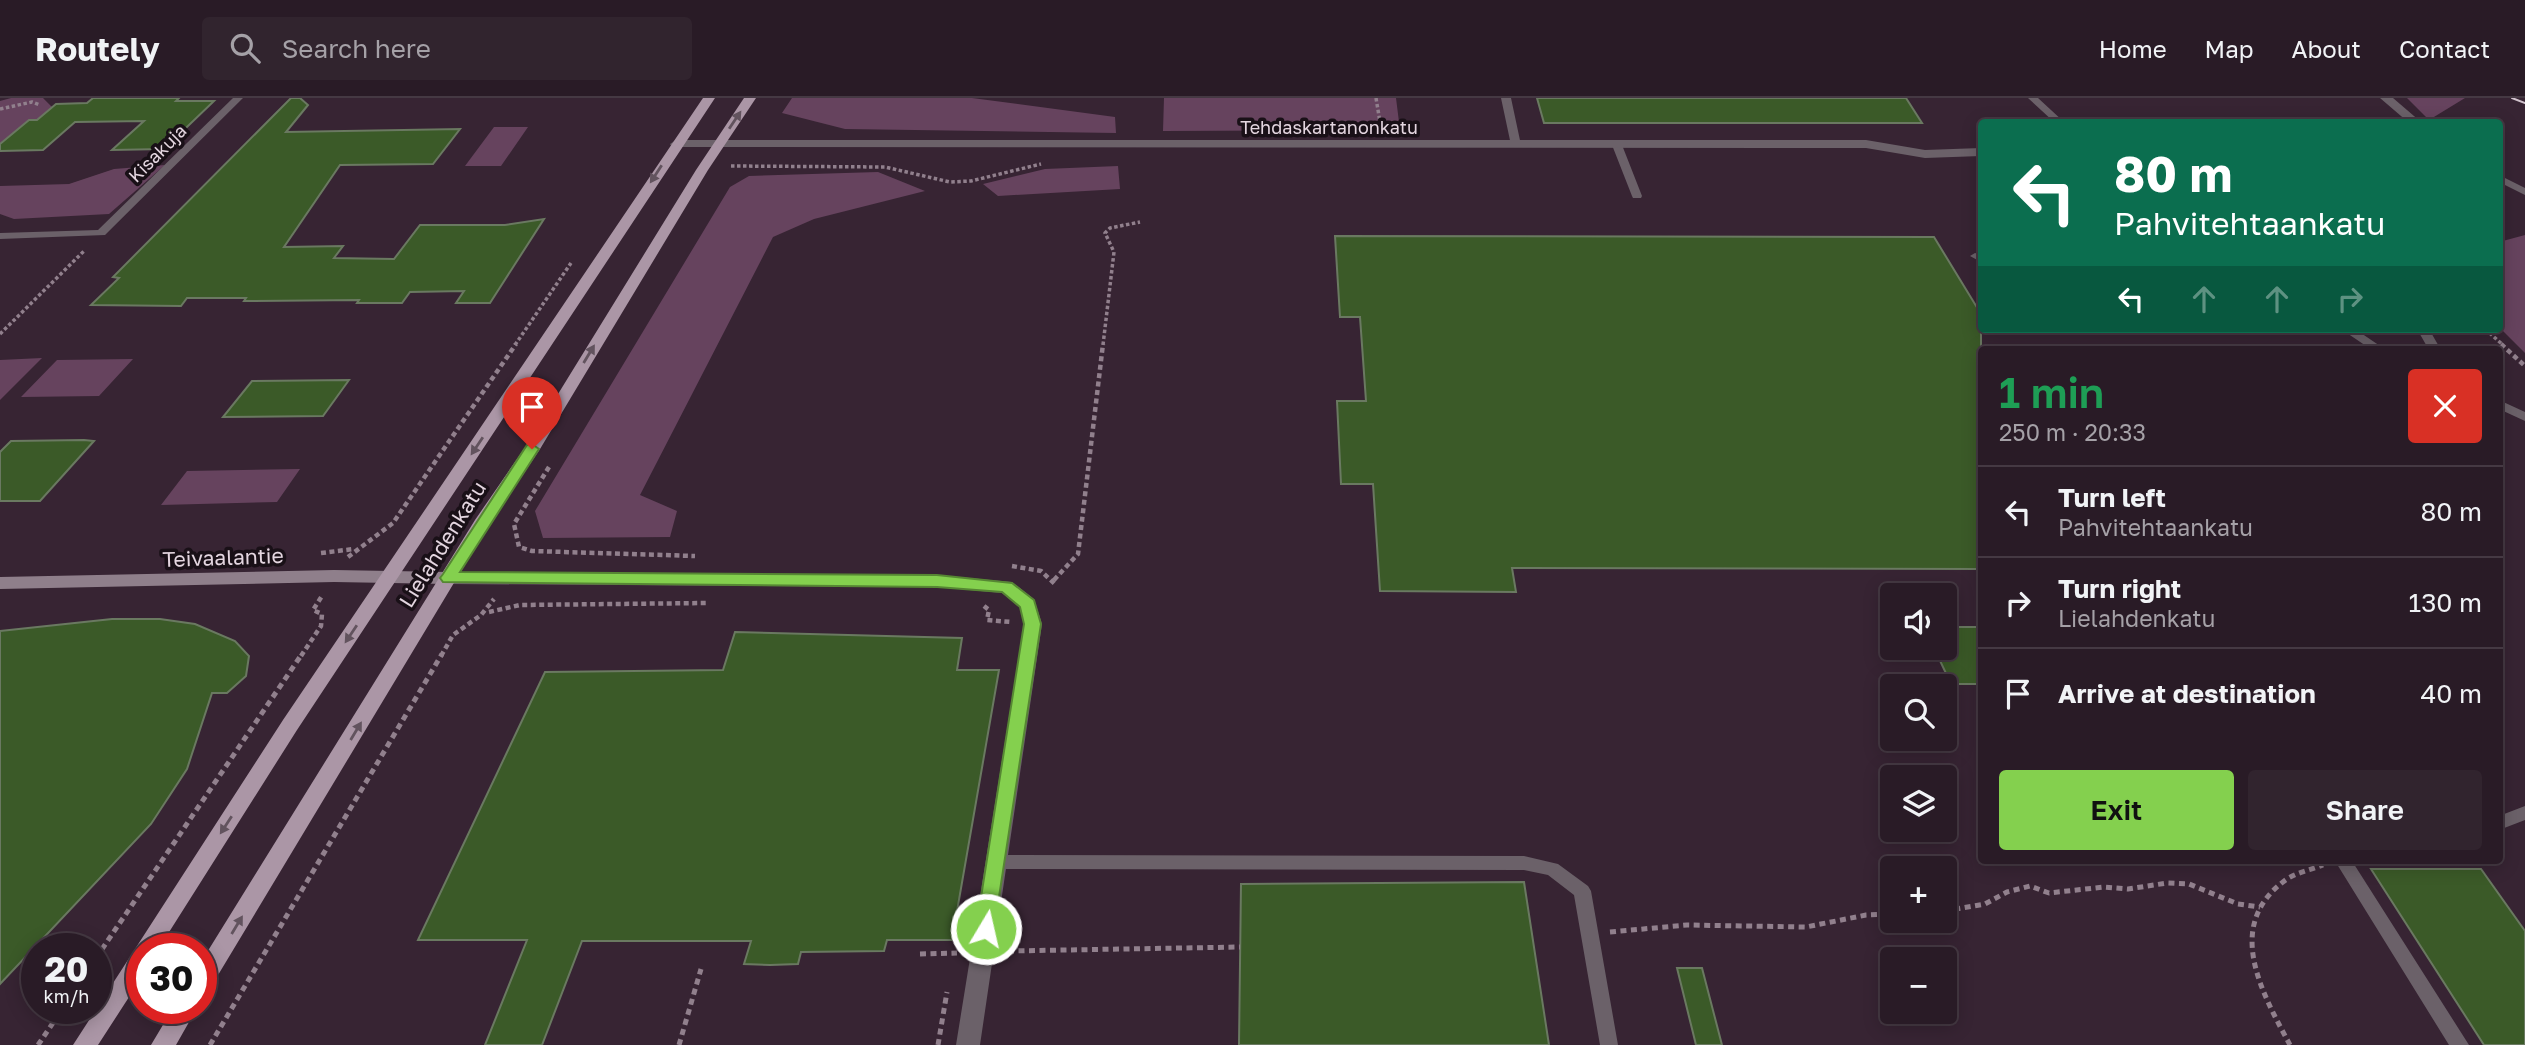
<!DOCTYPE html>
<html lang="en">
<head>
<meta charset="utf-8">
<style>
	:root { --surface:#291b26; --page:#31242e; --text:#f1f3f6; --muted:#a5a1a7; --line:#453943; --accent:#84d04e }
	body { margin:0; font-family:"Golos Text",sans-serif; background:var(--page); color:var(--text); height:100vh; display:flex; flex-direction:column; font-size:26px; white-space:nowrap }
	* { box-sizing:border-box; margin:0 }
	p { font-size:23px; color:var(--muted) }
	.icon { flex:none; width:38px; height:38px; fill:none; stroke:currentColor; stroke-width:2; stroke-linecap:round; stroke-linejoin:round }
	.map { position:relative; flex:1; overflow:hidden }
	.panel { position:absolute; left:1978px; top:248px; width:525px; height:518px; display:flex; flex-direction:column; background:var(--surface); border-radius:7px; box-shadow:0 4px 18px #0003,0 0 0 2px var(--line) }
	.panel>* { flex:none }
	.hud { position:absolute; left:1978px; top:21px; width:525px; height:214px; border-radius:7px; box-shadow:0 4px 18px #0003,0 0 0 2px var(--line); background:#0b6e4f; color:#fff; overflow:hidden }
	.buttons { position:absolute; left:1880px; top:485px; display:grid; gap:14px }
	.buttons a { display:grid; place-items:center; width:77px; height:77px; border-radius:7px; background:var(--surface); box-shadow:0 4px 18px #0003,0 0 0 2px var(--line); font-size:35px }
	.speed { position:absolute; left:21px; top:835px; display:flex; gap:14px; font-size:35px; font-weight:700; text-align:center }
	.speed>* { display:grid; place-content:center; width:91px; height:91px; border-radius:50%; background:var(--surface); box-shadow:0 4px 18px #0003,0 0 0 2px var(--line); line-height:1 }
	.speed small { font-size:18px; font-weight:400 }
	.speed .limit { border:10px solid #d22; background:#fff; color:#111 }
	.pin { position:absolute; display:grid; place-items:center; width:60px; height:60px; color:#fff; margin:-72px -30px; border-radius:50% 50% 50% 0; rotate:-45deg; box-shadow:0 0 7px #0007 }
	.pin .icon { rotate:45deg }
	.me { position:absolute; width:77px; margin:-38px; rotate:9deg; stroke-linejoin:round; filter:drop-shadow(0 0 5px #0008) }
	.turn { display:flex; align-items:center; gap:24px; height:147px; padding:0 21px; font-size:32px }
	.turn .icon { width:91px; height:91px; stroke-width:2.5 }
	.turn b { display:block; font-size:49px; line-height:60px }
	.lanes { display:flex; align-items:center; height:66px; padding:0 21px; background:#0003; justify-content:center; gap:35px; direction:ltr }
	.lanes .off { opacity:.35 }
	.round { display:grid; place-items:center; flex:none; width:74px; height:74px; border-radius:7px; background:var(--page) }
	.summary { display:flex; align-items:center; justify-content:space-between; height:119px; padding:0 21px }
	h1 { font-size:42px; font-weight:600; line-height:52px; color:#1e9e55 }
	.action { display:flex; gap:14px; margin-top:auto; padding:14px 21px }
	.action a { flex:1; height:80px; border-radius:7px; background:var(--accent); color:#111; font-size:28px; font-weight:600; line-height:80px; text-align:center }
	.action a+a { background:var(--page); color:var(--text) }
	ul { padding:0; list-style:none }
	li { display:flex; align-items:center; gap:21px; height:91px; padding:0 21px; border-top:2px solid var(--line) }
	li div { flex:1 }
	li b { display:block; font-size:26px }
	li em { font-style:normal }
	header { display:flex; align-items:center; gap:42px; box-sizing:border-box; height:98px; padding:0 35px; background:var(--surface); border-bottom:2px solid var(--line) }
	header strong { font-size:33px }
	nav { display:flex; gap:38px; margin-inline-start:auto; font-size:24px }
	.search { width:490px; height:63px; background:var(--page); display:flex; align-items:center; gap:18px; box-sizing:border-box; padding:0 24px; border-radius:7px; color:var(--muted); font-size:26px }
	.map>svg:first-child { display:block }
	.green { fill:#66435e }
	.building { fill:#3b5a28; stroke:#6a7961; stroke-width:2 }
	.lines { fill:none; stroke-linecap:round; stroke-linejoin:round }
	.path-far2 { stroke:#91808d; stroke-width:3.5; stroke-dasharray:3.5 2.5; stroke-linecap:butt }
	.path-far1 { stroke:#91808d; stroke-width:4.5; stroke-dasharray:5 3.5; stroke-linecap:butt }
	.path { stroke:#91808d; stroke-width:5; stroke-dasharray:6 4.5; stroke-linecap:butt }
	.service { fill:#6b6169; fill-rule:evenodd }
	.minor { fill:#6b6169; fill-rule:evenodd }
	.secondary { fill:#8f7f8b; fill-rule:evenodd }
	.primary { fill:#ab96a6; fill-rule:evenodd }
	.tram { stroke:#d0c2cc; stroke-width:2 }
	.oneway { fill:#62535e }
	.route { fill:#84d04e; stroke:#568733; stroke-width:2 }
	.labels { text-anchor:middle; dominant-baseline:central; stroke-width:7; stroke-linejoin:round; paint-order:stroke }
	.far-street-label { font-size:18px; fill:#e4d6e0; stroke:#191017 }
	.street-label { font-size:21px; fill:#e4d6e0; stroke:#191017 }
</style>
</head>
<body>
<header>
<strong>Routely</strong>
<div class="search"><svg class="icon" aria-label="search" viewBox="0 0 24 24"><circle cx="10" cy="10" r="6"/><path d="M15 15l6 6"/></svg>Search here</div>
<nav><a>Home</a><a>Map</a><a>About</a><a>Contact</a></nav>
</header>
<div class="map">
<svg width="2525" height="947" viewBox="0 0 2525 947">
	<rect width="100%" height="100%" fill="#372433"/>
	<path class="green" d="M 11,0 L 43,0 L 52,9 L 37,22 L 29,22 L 0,46 L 0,3 Z
		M 792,0 L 972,0 L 1115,19 L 1116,35 L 845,31 L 782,15 Z
		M 1164,0 L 1396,0 L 1400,32 L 1163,33 Z
		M 2407,0 L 2465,0 L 2429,22 Z
		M 494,29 L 528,29 L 501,68 L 465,68 Z
		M 165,67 L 109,116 L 14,121 L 0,116 L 0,88 L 69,86 L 114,71 Z
		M 1118,68 L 1120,91 L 998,98 L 983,86 L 1045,71 Z
		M 878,74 L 925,93 L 814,121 L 773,139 L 640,397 L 677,413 L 670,439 L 543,440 L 535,413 L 730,89 L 749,78 Z
		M 2525,137 L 2525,255 L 2499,229 L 2499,144 Z
		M 42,260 L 0,302 L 0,262 Z
		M 133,261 L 99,298 L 21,299 L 57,262 Z
		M 300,371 L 277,404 L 161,407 L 187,373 Z"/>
	<path class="building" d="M 93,0 L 179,0 L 176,3 L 214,3 L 164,51 L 112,52 L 144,23 L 75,24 L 43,52 L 0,53 L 0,46 L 29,22 L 37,22 L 56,6 L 87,5 Z
		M 291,0 L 300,0 L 308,7 L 286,34 L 460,31 L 433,66 L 340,67 L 284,149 L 343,148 L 334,160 L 394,161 L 420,127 L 505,127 L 544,121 L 490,205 L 456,205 L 464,193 L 410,194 L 402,205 L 357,205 L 359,202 L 244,203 L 246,200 L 187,200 L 181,208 L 91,207 L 119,180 L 113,179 Z
		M 1537,0 L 1906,0 L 1922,25 L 1544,25 Z
		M 1335,138 L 1934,139 L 1981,216 L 1981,471 L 1512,470 L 1516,494 L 1380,493 L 1373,386 L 1341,386 L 1337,303 L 1366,303 L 1360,219 L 1340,219 Z
		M 349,282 L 323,318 L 223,319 L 252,283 Z
		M 11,343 L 84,342 L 94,343 L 40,403 L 0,403 L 0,354 Z
		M 112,521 L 160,521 L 195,526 L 235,543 L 249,558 L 246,578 L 227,595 L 212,595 L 187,671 L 151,726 L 0,886 L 0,533 Z
		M 1944,529 L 1981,529 L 1981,586 L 1951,586 L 1934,550 L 1944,550 Z
		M 735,534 L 962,540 L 957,572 L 999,572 L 952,842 L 887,842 L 884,853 L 801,854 L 798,866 L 770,867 L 744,866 L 751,843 L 582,843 L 542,947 L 485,947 L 527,842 L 418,842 L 545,574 L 723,572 Z
		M 2371,771 L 2481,771 L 2525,833 L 2525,947 L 2484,947 Z
		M 1524,784 L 1549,947 L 1239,947 L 1241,786 Z
		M 1677,870 L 1702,870 L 1722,947 L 1696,947 Z"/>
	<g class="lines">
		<path class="path-far2" d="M 1376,0 L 1381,30
			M 0,11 L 32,4 L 40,7
			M 731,68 L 885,69 L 950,84 L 971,83 L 1041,66
			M 2485,231 L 2503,247
			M 0,236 L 84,153
			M 515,247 L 571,165
			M 1103,247 L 1114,154 L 1105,135 L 1110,130 L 1140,124"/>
		<path class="path-far1" d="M 2501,246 L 2525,268
			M 549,369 L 514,426 L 519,449 L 532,453 L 695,458
			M 321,455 L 354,451
			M 348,459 L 393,425 L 516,246
			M 1012,468 L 1041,473 L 1056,487
			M 1054,482 L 1078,456 L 1103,246
			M 984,508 L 989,512 L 987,522 L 1011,524
			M 489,514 L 520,507 L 707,505
			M 301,558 L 321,528 L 322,516 L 313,512 L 322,498
			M 441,558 L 453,537 L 481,517 L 494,501"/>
		<path class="path" d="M 1944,813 L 1985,806 L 2007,794 L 2030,788 L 2049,795 L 2104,789 L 2128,791 L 2167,785 L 2189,786 L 2238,806 L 2260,809
			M 1610,834 L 1687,827 L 1806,829 L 1866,817 L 1892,816
			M 1008,853 L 1240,849
			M 920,856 L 957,855
			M 96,860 L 302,556
			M 38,947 L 63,910
			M 210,947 L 442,556
			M 679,947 L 701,871
			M 938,947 L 947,894
			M 2290,947 C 2261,893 2223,826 2287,781 C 2298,774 2311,772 2323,767"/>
		<path class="service" d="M 233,0 L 243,0 L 105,137 L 0,141 L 0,135 L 98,132 Z
			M 1501,0 L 1511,0 L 1521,47 L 1519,49 L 1511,47 Z
			M 2028,0 L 2038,0 L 2064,24 L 2054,24 Z
			M 1617,44 L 1622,47 L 1642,98 L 1641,100 L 1633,100 L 1632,98 L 1612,47 Z
			M 2499,77 L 2525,90 L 2525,97 L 2499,84 Z
			M 1975,155 L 1981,157 L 1981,164 L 1970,158 Z
			M 2341,231 L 2355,231 L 2386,252 L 2372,252 Z
			M 2417,231 L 2429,231 L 2441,252 L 2429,252 Z
			M 2499,302 L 2525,314 L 2525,323 L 2499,311 Z
			M 2525,708 L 2525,722 L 2499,732 L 2499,718 Z
			M 996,757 L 1524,758 L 1558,766 L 1588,788 L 1591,793 L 1618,947 L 1600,947 L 1574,797 L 1548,777 L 1524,772 L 996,771 L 990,769 L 988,764 L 990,759 Z
			M 2335,763 L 2352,763 L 2469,947 L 2449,947 Z"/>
		<path class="minor" d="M 2380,0 L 2393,0 L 2421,24 L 2408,24 Z
			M 676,42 L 1866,42 L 1925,52 L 1981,50 L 1981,58 L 1925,60 L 1866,50 L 672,49 L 670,46 Z
			M 448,474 L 937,477 L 1012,484 L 1034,501 L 1042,526 L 980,947 L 956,947 L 1024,526 L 1020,509 L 1002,495 L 937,489 L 448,486 L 442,484 L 439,480 L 442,476 Z"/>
		<path class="secondary" d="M 334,472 L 448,474 L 454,476 L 457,480 L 454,484 L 448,486 L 334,484 L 0,491 L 0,479 Z"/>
		<path class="primary" d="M 703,0 L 715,0 L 297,632 L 159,850 L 142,850 L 142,879 L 98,947 L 73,947 L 283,622 Z
			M 744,0 L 756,0 L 708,72 L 540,351 L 487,430 L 209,892 L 201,895 L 201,864 L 475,422 L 526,348 L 696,72 Z
			M 173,910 L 197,910 L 176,947 L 151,947 Z"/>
		<path class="tram" d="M 2512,0 L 2525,5"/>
	</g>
	<defs><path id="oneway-solid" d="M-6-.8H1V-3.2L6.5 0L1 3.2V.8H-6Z" transform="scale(1.75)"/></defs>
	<g class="oneway">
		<use href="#oneway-solid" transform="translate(735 22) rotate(-56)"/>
		<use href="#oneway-solid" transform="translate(656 76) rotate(123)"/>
		<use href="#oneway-solid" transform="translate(589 256) rotate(-59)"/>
		<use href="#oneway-solid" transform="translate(477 348) rotate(124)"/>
		<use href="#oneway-solid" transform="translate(351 536) rotate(124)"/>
		<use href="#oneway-solid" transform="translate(356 633) rotate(-59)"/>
		<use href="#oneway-solid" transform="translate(226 727) rotate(123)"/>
		<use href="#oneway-solid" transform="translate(237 827) rotate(-59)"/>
	</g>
	<path class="route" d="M 532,346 L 539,351 L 460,474 L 937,477 L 1012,485 L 1034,502 L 1041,526 L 993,838 L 986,840 L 979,838 L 976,831 L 1024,526 L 1020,509 L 1002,494 L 937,489 L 443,484 L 440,480 L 443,476 L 527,347 Z"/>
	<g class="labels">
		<g class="far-street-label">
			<text x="1329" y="29">Tehdaskartanonkatu</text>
			<text transform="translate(157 55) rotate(-45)">Kisakuja</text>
		</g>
		<g class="street-label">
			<text transform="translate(442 446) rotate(-58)">Lielahdenkatu</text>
			<text transform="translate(223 459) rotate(-2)">Teivaalantie</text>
		</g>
	</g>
</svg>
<div class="buttons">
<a><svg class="icon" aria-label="sound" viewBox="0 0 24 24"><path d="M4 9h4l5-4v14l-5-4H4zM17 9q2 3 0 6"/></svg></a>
<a><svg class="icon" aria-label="search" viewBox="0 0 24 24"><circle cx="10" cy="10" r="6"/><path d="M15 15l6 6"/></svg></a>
<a><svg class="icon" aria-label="layers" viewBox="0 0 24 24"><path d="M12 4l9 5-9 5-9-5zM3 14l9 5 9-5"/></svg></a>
<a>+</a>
<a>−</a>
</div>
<div class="speed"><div>20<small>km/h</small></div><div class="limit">30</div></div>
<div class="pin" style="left:532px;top:351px;background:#d93025"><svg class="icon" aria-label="arrive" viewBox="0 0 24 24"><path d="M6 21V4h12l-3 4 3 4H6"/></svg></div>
<svg class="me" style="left:986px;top:831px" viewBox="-20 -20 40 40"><circle r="17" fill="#84d04e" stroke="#fff" stroke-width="3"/><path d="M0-11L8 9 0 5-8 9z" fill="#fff"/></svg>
<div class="hud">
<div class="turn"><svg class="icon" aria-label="left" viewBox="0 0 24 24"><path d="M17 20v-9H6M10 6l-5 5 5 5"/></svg><div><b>80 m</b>Pahvitehtaankatu</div></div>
<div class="lanes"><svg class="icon" aria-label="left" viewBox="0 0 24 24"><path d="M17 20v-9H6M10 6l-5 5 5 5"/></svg><svg class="icon off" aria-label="ahead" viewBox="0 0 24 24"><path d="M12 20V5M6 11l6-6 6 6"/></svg><svg class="icon off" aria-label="ahead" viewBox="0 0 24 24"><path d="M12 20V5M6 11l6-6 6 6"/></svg><svg class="icon off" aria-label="right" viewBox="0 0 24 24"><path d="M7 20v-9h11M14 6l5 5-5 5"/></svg></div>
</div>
<section class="panel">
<div class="summary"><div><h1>1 min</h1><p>250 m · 20:33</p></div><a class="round" style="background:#d93025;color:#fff"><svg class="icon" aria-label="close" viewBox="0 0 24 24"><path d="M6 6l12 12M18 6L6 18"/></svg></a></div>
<ul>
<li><svg class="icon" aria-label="left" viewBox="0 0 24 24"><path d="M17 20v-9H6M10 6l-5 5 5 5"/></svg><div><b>Turn left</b><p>Pahvitehtaankatu</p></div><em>80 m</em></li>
<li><svg class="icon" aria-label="right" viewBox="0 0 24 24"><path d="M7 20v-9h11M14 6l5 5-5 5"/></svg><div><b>Turn right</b><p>Lielahdenkatu</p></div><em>130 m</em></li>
<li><svg class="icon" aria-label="arrive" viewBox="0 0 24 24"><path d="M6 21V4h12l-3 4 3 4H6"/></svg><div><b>Arrive at destination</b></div><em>40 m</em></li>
</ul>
<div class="action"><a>Exit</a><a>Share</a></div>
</section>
</div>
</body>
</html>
